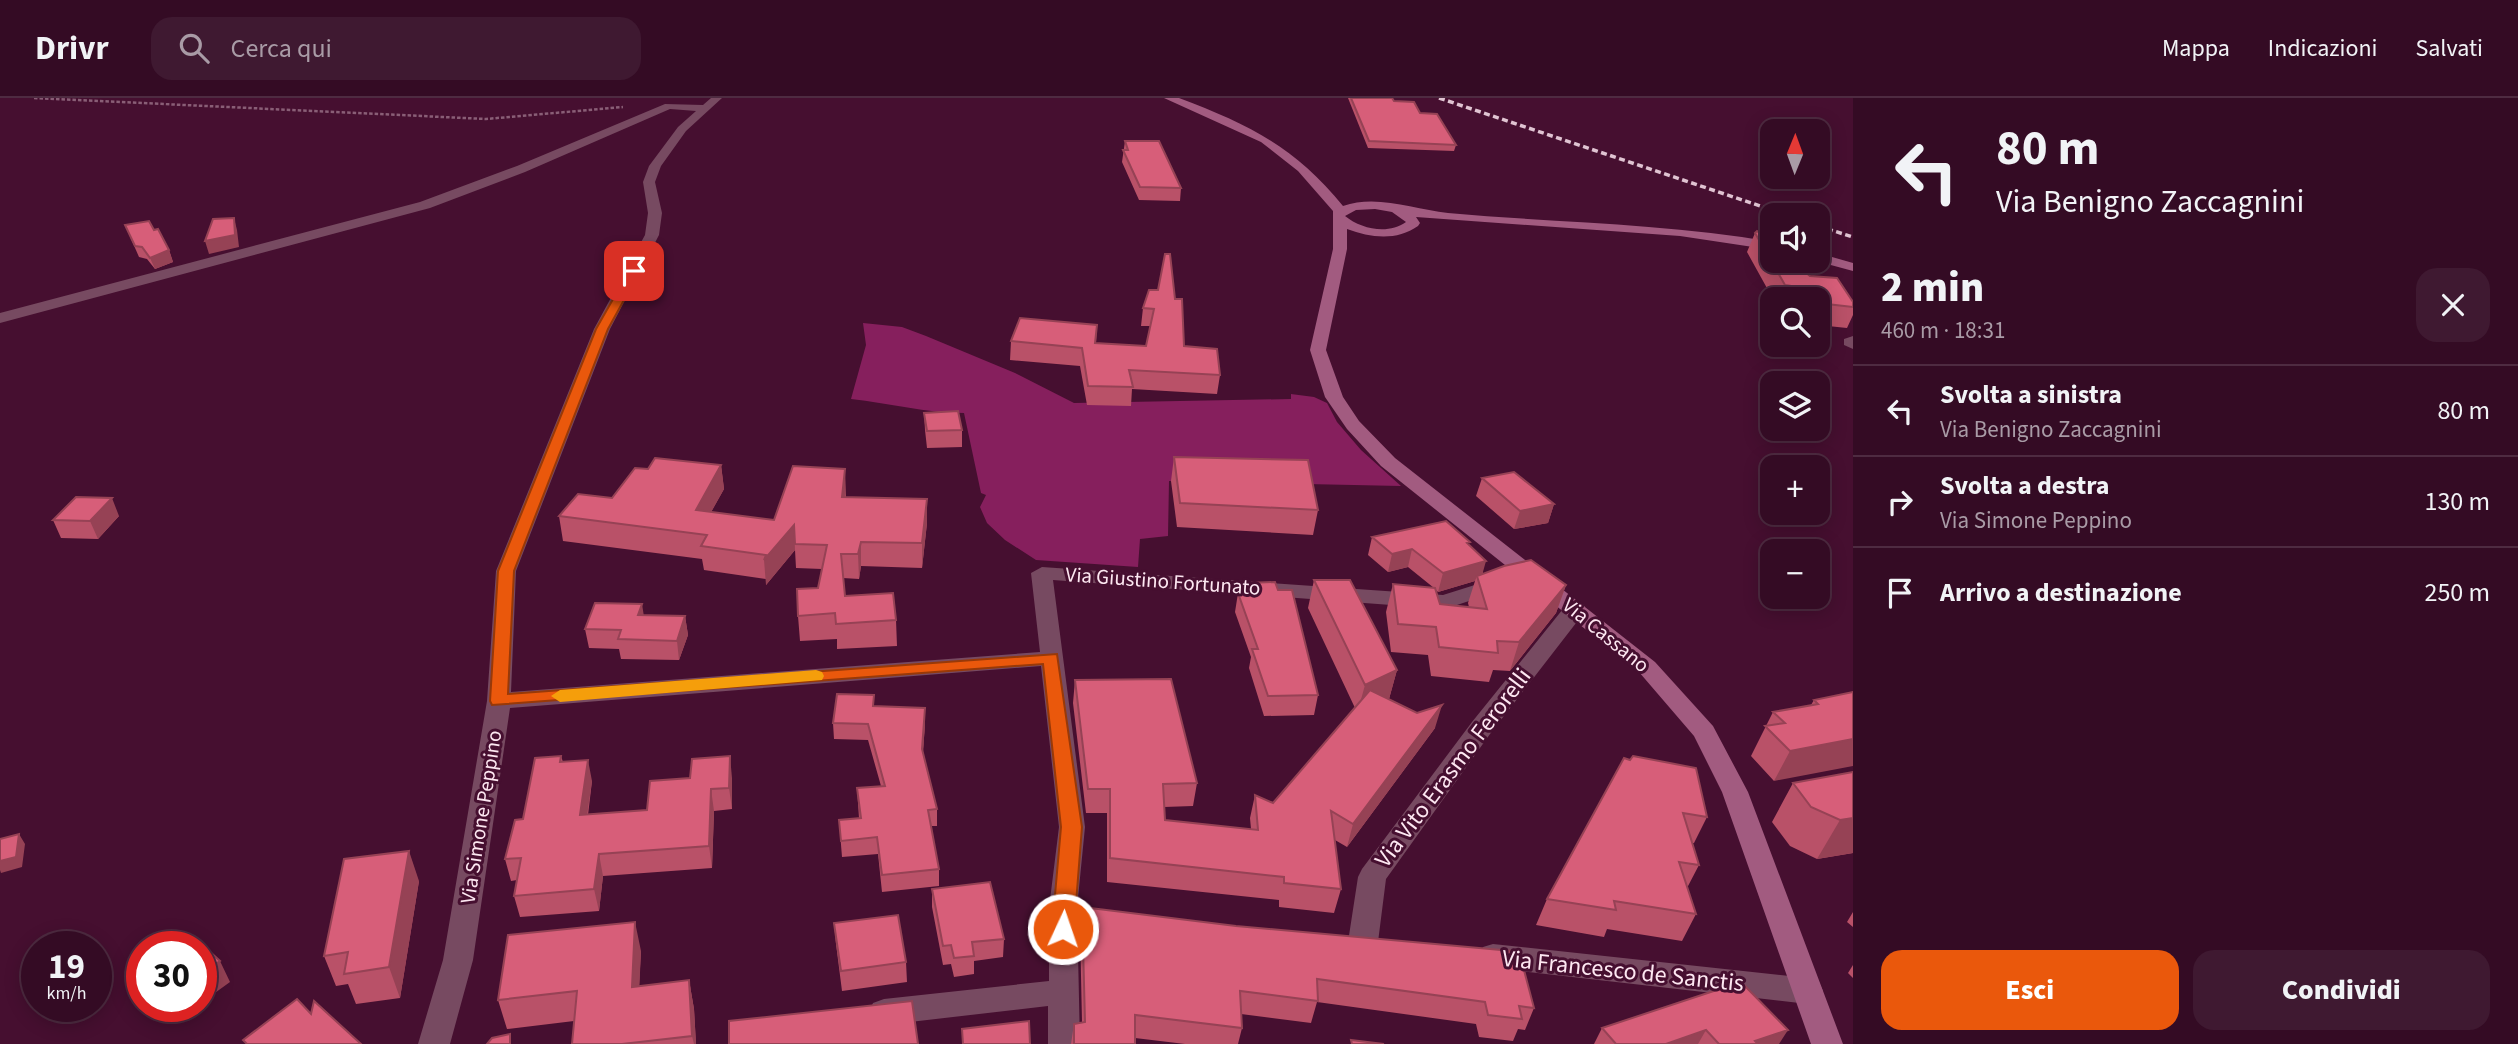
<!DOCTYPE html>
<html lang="it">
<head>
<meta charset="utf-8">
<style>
	:root { --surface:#340b24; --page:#3f1931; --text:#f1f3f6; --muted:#a99ba6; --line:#4e2b41; --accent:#ea580c }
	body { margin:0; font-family:"Source Sans 3",sans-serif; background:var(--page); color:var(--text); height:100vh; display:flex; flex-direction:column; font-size:26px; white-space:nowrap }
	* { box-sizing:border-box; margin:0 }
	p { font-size:23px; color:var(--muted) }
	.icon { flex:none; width:38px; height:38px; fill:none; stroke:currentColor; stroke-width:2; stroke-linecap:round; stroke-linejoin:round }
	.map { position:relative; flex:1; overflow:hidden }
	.drawer { display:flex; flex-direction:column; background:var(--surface); width:665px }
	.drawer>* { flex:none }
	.top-card { background:#340b24; color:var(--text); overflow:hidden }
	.needle { width:46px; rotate:1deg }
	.fabs { position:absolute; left:1760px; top:21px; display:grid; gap:14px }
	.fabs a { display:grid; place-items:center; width:70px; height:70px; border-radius:14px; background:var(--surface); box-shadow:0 4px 18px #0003,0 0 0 2px var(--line); font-size:35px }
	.speed { position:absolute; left:21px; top:833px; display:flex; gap:14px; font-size:35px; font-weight:700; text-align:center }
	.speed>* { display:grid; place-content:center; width:91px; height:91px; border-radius:50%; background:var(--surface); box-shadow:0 4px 18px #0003,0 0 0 2px var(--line); line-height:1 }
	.speed small { font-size:18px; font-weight:400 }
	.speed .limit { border:10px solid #d22; background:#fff; color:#111 }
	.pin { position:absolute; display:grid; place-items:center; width:60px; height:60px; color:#fff; margin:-30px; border-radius:14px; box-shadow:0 4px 10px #0006 }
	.me { position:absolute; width:77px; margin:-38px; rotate:3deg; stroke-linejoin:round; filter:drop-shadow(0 0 5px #0008) }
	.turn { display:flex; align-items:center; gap:24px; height:147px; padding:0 28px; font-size:32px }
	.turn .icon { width:91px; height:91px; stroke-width:2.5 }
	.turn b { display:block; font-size:49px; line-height:60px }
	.round { display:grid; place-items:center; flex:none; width:74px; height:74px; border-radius:21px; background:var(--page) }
	.overview { display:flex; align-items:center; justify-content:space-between; height:119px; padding:0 28px }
	h1 { font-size:42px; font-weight:800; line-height:52px }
	.button { display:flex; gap:14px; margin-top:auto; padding:14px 28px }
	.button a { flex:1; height:80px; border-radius:21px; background:var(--accent); color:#fff; font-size:28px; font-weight:800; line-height:80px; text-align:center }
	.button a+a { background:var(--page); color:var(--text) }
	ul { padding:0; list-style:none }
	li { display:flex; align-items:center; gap:21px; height:91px; padding:0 28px; border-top:2px solid var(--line) }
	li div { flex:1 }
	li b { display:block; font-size:26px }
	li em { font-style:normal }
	header { display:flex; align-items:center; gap:42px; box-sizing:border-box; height:98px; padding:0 35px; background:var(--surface); border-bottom:2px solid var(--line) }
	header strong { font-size:33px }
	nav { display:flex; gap:38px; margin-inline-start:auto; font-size:24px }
	.search { width:490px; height:63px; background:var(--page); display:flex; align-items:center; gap:18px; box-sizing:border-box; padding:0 24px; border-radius:21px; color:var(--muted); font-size:26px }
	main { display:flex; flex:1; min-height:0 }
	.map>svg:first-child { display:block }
	.green { fill:#861f5d }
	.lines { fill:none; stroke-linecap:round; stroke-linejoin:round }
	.path { stroke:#895e76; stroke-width:2.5; stroke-dasharray:3.5 2; stroke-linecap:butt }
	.minor { fill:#774a61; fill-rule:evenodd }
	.secondary { fill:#a25b80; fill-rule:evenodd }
	.rail { stroke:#e0c4d2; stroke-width:3.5; stroke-dasharray:6 3.5; stroke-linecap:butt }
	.wall { fill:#b95168; fill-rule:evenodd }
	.shaded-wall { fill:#964255 }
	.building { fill:#d75e79; stroke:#964255; stroke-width:2 }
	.route { fill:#ea580c; stroke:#983908; stroke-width:2 }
	.slow { fill:#f59e0b }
	.labels { text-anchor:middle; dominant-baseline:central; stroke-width:6; stroke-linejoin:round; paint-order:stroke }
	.street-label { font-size:21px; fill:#fde7f1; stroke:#460f30 }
	.near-street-label { font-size:24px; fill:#fde7f1; stroke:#460f30 }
</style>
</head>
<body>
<header>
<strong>Drivr</strong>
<div class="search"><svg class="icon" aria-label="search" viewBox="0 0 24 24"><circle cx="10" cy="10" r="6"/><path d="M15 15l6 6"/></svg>Cerca qui</div>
<nav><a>Mappa</a><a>Indicazioni</a><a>Salvati</a></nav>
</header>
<main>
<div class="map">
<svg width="1853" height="946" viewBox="0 0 1853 946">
	<rect width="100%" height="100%" fill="#460f30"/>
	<path class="green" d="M 863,225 L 902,229 L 926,238 L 1015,275 L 1074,305 L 1291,301 L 1291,296 L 1314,299 L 1327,305 L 1337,324 L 1361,352 L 1401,388 L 1169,383 L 1168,438 L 1140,441 L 1138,469 L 1036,462 L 1005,442 L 987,425 L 980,409 L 986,397 L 981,395 L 964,315 C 926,315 889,305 851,301 L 866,247 Z"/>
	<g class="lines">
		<path class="path" d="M 34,0 L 486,21 L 623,9"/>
		<path class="minor" d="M 711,0 L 722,0 L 686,33 L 661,68 L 655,84 L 662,115 L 659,137 L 610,231 L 516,473 L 511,594 L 1040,554 L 1031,475 L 1042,469 L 1443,497 L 1497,480 L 1508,486 L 1505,491 L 1445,511 L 1053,482 L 1085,729 L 1077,810 L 1080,946 L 1048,946 L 1048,908 L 884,927 L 873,923 L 869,914 L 873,905 L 884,901 L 1049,883 L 1049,810 L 1059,729 L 1041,568 L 510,610 L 473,862 L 450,946 L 418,946 L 443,862 L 487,603 L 496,473 L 594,231 L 645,137 L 648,115 L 643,84 L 649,68 L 678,29 L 696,13 L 670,11 L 525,74 L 430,110 L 0,225 L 0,215 L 420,104 L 517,68 L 665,6 L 703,7 Z
			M 1853,238 L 1853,251 L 1844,247 L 1844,241 Z
			M 1575,504 L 1583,506 L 1586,511 L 1583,516 L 1490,636 L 1386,781 L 1378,844 L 1373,852 L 1363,856 L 1353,852 L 1348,844 L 1358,779 L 1362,771 L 1472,624 L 1567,506 Z
			M 1493,846 L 1808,880 L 1819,884 L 1823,893 L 1819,902 L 1808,906 L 1493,870 L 1483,867 L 1478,858 L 1483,849 Z"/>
		<path class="secondary" d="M 1164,0 L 1179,0 C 1248,26 1295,49 1343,108 C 1376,96 1414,111 1448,115 C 1557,125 1665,125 1773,144 L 1773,152 L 1680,138 L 1416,119 L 1420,125 L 1418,128 C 1397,143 1371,140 1347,131 L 1347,151 L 1326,252 L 1343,299 L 1359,323 L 1395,360 L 1655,564 L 1713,628 L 1748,694 L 1843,946 L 1811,946 L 1722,694 L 1694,638 L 1639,574 L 1381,368 L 1347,331 L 1325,299 L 1310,252 L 1333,151 L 1333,113 L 1298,73 L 1261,44 ZM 1375,111 L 1392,114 L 1406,124 C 1388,137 1361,131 1345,118 L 1356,112 Z
			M 1818,155 L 1853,165 L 1853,173 L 1816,163 L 1818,163 Z"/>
		<path class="rail" d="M 1439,0 L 1787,117
			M 1818,128 L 1853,139"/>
	</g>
	<path class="wall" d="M 1348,0 L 1392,0 L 1394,3 L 1420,15 L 1456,47 L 1454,53 L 1368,50 Z
		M 1125,43 L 1181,90 L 1180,103 L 1139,102 L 1122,64 Z
		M 125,127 L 154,132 L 169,152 L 173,164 L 155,171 L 147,161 L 139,159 Z
		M 1755,135 L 1810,178 L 1853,204 L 1853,217 L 1847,230 L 1818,227 L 1818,201 L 1773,201 L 1747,154 Z
		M 1175,201 L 1184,248 L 1220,277 L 1217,296 L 1132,291 L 1131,308 L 1087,307 L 1080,268 L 1010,262 L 1011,243 L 1097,227 L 1096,245 L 1146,248 L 1150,228 L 1141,228 L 1143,210 Z
		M 924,315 L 962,332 L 962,349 L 927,350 L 925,332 Z
		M 1174,359 L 1318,412 L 1313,437 L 1177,429 L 1171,383 Z
		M 721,367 L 724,391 L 711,414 L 774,422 L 846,395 L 846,399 L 927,425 L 922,470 L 861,468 L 859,481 L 843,480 L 845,498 L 896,522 L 897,548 L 837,551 L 837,541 L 800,543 L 798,518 L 818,490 L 822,471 L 796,470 L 795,452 L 766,487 L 766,481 L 704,472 L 702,461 L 563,443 L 559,418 L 612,400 L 648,371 Z
		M 1482,380 L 1554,406 L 1548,425 L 1514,431 L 1476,398 Z
		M 119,418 L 98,441 L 61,440 L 53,422 Z
		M 1372,439 L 1469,447 L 1483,475 L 1566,487 L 1556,515 L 1510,573 L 1493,572 L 1489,584 L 1431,578 L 1428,557 L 1391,554 L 1386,514 L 1393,486 L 1434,490 L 1408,469 L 1388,474 L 1368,457 ZM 1475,483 L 1468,505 L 1469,509 L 1440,506 L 1436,492 L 1438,494 Z
		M 1314,482 L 1397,572 L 1389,601 L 1435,630 L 1347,749 L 1335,742 L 1341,791 L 1334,815 L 1279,809 L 1279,802 L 1107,784 L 1107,715 L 1086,715 L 1073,605 L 1075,582 L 1197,685 L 1193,708 L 1164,709 L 1165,722 L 1251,731 L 1250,720 L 1255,697 L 1273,705 L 1355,610 L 1308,510 Z
		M 1248,485 L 1318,597 L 1314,617 L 1264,618 L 1249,570 L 1251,559 L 1235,514 L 1238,495 L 1246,495 Z
		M 643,517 L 685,518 L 688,537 L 679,562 L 621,561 L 619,551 L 589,550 L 585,531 Z
		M 1853,594 L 1774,683 L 1751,658 L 1773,614 L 1811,607 L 1814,602 Z
		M 874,597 L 874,608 L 925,626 L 923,654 L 937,711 L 937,728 L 931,728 L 939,771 L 939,788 L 882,794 L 878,756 L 842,759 L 839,722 L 859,720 L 857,690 L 881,688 L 868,642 L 834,641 L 833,625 Z
		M 561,658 L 563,664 L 592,683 L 588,717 L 647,712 L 732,680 L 732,711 L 714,713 L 712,770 L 603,778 L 599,813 L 520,819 L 514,798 L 517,782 L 511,783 L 505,761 L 523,721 Z
		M 1624,660 L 1707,719 L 1694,745 L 1692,745 L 1699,767 L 1687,790 L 1696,816 L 1682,843 L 1607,831 L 1604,839 L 1536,827 L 1547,801 Z
		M 1853,674 L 1853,755 L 1817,761 L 1790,748 L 1772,724 L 1793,685 Z
		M 419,783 L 400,900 L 356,906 L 348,886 L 336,888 L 324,858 Z
		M 932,791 L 1004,841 L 1003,859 L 974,863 L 974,876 L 954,879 L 951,866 L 943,867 L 932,809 Z
		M 1082,809 L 1534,910 L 1525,932 L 1518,931 L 1513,943 L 1479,939 L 1476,926 L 1317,904 L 1311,925 L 1241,916 L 1242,930 L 1238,946 L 1185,946 L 1135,940 L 1135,946 L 1071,946 L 1074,926 L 1082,924 L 1080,831 Z
		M 1853,814 L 1853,829 L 1847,824 Z
		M 834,825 L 906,864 L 907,884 L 842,893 L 836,846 Z
		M 641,853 L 639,888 L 689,882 L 694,911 L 696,946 L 572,946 L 574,923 L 507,931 L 498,902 Z
		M 1853,867 L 1853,880 L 1848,875 Z
		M 1741,884 L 1779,946 L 1594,946 L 1602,930 Z
		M 173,908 L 196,908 L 183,918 Z"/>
	<path class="shaded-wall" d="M 234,120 L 237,132 L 239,149 L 209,156 L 205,143 Z
		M 169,152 L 173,164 L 155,171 L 150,160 Z
		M 721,367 L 724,391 L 699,436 L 696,412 Z
		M 845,371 L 846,395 L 843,423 L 842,399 Z
		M 112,400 L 119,418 L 98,441 L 90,423 Z
		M 927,401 L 927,425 L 922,470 L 922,445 Z
		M 1554,406 L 1548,425 L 1514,431 L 1520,413 Z
		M 794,427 L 795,452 L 766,487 L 764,462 Z
		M 861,444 L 861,468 L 859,481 L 858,456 Z
		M 1412,451 L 1408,469 L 1388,474 L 1392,456 Z
		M 1486,463 L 1481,481 L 1477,478 L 1475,483 L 1438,494 L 1443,475 Z
		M 1566,487 L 1556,515 L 1510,573 L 1519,544 Z
		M 642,506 L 645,525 L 638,517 Z
		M 685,518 L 688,537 L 679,562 L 677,543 Z
		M 1397,572 L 1389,601 L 1357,616 L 1365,587 Z
		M 1442,607 L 1435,630 L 1347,749 L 1353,726 Z
		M 925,610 L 925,626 L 922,667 L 922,651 Z
		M 1853,641 L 1853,668 L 1774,683 L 1790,653 Z
		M 730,658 L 732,680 L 732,711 L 729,690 Z
		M 588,662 L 592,683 L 584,739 L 580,717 Z
		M 711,691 L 714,713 L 712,770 L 709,748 Z
		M 1853,720 L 1853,755 L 1817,761 L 1840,722 Z
		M 19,736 L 25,746 L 22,769 L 1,775 L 0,772 L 0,763 Z
		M 409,753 L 419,783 L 400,900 L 389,869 Z
		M 599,756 L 603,778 L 599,813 L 594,791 Z
		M 635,824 L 641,853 L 638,918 L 632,889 Z
		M 220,863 L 230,884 L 201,905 L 201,876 Z
		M 689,882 L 694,911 L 696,946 L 694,946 L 692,938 Z
		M 178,908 L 196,908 L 183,918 Z
		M 1706,932 L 1698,946 L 1666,946 Z
		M 1788,932 L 1779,946 L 1754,946 L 1755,943 Z"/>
	<path class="building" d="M 1351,0 L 1392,0 L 1394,3 L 1414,4 L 1420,15 L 1437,16 L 1456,47 L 1369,43 Z
		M 1125,43 L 1159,43 L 1181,90 L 1140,89 L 1123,52 L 1128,52 Z
		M 234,120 L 235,137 L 205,143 L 213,121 Z
		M 149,123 L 154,132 L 158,131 L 169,152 L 150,160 L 142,149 L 135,148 L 125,127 Z
		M 1757,133 L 1773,146 L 1773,163 L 1792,163 L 1810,178 L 1837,180 L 1853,204 L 1853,209 L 1818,205 L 1818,201 L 1799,201 L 1791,188 L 1785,187 L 1755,135 Z
		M 1165,156 L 1170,156 L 1175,201 L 1182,201 L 1184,248 L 1217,251 L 1220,277 L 1129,272 L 1133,289 L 1088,288 L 1082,250 L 1011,243 L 1020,220 L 1097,227 L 1095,245 L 1146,248 L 1154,211 L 1143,210 L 1149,192 L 1158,192 Z
		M 958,313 L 962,332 L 927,333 L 924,315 Z
		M 1174,359 L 1308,362 L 1318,412 L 1180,405 Z
		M 655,360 L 721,367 L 696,412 L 774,422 L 793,368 L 845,371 L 842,399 L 927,401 L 922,445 L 861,444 L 858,456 L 841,456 L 845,498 L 893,495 L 896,522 L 836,526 L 835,515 L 798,518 L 797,491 L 818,490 L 827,447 L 795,446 L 794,427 L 764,462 L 766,457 L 701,448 L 707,437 L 559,418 L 578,396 L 612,400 L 635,370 L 648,371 Z
		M 1514,374 L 1554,406 L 1520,413 L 1482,380 Z
		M 76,399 L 112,400 L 90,423 L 53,422 Z
		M 1446,423 L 1470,444 L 1467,445 L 1486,463 L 1443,475 L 1412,451 L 1392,456 L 1372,439 Z
		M 1531,462 L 1566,487 L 1519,544 L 1497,543 L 1498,555 L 1439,549 L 1436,529 L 1398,526 L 1393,486 L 1435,490 L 1440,506 L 1487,511 L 1477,478 L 1504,468 Z
		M 1314,482 L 1350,482 L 1397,572 L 1365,587 Z
		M 1275,484 L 1278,492 L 1292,492 L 1318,597 L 1268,598 L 1252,551 L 1258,551 L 1238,495 L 1252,495 L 1248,485 Z
		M 595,505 L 642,506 L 638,517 L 685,518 L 677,543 L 618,541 L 621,532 L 585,531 Z
		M 1171,581 L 1197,685 L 1163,686 L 1165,722 L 1258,732 L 1255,697 L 1273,705 L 1370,592 L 1417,615 L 1442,607 L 1353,726 L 1331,713 L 1341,791 L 1284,785 L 1284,779 L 1110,760 L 1110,691 L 1088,691 L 1075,582 Z
		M 1853,594 L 1853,641 L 1790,653 L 1765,628 L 1785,625 L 1773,614 L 1818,606 L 1814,602 Z
		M 837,596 L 874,597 L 873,608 L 925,610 L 922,651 L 937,711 L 928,712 L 939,771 L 882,777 L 877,739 L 841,743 L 839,722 L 861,720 L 857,690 L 885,688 L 868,626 L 833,625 Z
		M 561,658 L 560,664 L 588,662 L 580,717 L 647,712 L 650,683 L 690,680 L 692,661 L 730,658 L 729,690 L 711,691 L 709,748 L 599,756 L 594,791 L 514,798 L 521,760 L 505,761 L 515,722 L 523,721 L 535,660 Z
		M 1633,658 L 1696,670 L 1707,719 L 1683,715 L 1699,767 L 1679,764 L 1696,816 L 1614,803 L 1616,812 L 1547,801 L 1624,660 L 1630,662 Z
		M 1853,674 L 1853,720 L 1840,722 L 1811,709 L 1793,685 Z
		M 19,736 L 16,759 L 0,763 L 0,741 Z
		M 409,753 L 389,869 L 344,876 L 348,854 L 324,858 L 344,761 Z
		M 990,784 L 1004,841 L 972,844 L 974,858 L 954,860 L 951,847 L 943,848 L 932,791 Z
		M 1082,809 L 1236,828 L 1512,853 L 1520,857 L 1534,910 L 1519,908 L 1522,921 L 1488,917 L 1485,904 L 1317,881 L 1318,903 L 1240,893 L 1242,930 L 1135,917 L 1135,946 L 1074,946 L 1074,926 L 1085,924 Z
		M 898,817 L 906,864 L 841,873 L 834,825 Z
		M 635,824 L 632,889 L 689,882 L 692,938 L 622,946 L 572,946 L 577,893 L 498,902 L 508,837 Z
		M 197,842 L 220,863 L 201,876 L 201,849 L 187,849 Z
		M 1741,884 L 1788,932 L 1755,943 L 1758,946 L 1719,946 L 1706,932 L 1666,946 L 1616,946 L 1602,930 Z
		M 297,901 L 311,916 L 314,903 L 361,946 L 247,946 L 243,942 Z
		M 912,903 L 918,946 L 729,946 L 729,923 Z
		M 1029,923 L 1030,946 L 963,946 L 962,931 Z
		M 510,936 L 510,946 L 487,946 L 492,940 Z
		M 1351,942 L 1384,946 L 1352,946 Z"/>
	<path class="route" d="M 634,170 L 640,173 L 608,231 L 514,473 L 508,596 L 1057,556 L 1082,729 L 1074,831 L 1070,837 L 1063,840 L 1055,837 L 1052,831 L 1061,729 L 1043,566 L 492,607 L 490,603 L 498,473 L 596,231 L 629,173 Z"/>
	<path class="slow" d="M 816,572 L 822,574 L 824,578 L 822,582 L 560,604 L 551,598 L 560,592 Z"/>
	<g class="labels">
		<g class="street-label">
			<text transform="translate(1163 483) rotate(4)">Via Giustino Fortunato</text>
			<text transform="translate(1606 537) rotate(39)">Via Cassano</text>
			<text transform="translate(481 719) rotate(-81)">Via Simone Peppino</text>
		</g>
		<g class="near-street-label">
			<text transform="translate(1453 670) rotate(-53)">Via Vito Erasmo Ferorelli</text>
			<text transform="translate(1623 873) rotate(6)">Via Francesco de Sanctis</text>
		</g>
	</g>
</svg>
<div class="fabs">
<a><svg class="needle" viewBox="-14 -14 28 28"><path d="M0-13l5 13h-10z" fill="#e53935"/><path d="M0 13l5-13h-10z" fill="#a99ba6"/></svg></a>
<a><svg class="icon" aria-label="sound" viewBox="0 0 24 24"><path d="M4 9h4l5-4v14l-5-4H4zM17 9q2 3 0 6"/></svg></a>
<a><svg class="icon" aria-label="search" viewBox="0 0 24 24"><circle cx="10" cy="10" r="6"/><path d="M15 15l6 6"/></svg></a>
<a><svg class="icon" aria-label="layers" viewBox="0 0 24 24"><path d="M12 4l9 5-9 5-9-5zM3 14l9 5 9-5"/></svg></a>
<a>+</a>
<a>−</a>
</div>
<div class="speed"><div>19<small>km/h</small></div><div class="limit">30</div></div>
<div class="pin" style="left:634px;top:173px;background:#d93025"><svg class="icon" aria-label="arrive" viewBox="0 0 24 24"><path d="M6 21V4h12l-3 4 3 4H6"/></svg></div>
<svg class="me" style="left:1063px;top:831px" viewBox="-20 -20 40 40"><circle r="17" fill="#ea580c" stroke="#fff" stroke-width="3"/><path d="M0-11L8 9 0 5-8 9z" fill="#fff"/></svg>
</div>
<section class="drawer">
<div class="top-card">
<div class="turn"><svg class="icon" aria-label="left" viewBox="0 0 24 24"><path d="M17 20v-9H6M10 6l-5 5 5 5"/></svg><div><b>80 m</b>Via Benigno Zaccagnini</div></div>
</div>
<div class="overview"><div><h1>2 min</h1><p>460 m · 18:31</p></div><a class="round"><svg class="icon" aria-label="close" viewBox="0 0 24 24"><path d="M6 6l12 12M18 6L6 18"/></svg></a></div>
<ul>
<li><svg class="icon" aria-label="left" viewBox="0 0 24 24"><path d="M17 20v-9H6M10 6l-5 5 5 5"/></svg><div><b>Svolta a sinistra</b><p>Via Benigno Zaccagnini</p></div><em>80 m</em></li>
<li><svg class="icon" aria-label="right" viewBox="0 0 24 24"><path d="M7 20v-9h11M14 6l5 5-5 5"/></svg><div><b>Svolta a destra</b><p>Via Simone Peppino</p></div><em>130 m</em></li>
<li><svg class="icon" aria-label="arrive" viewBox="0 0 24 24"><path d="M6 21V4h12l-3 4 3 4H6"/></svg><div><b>Arrivo a destinazione</b></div><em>250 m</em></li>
</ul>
<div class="button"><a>Esci</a><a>Condividi</a></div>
</section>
</main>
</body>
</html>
